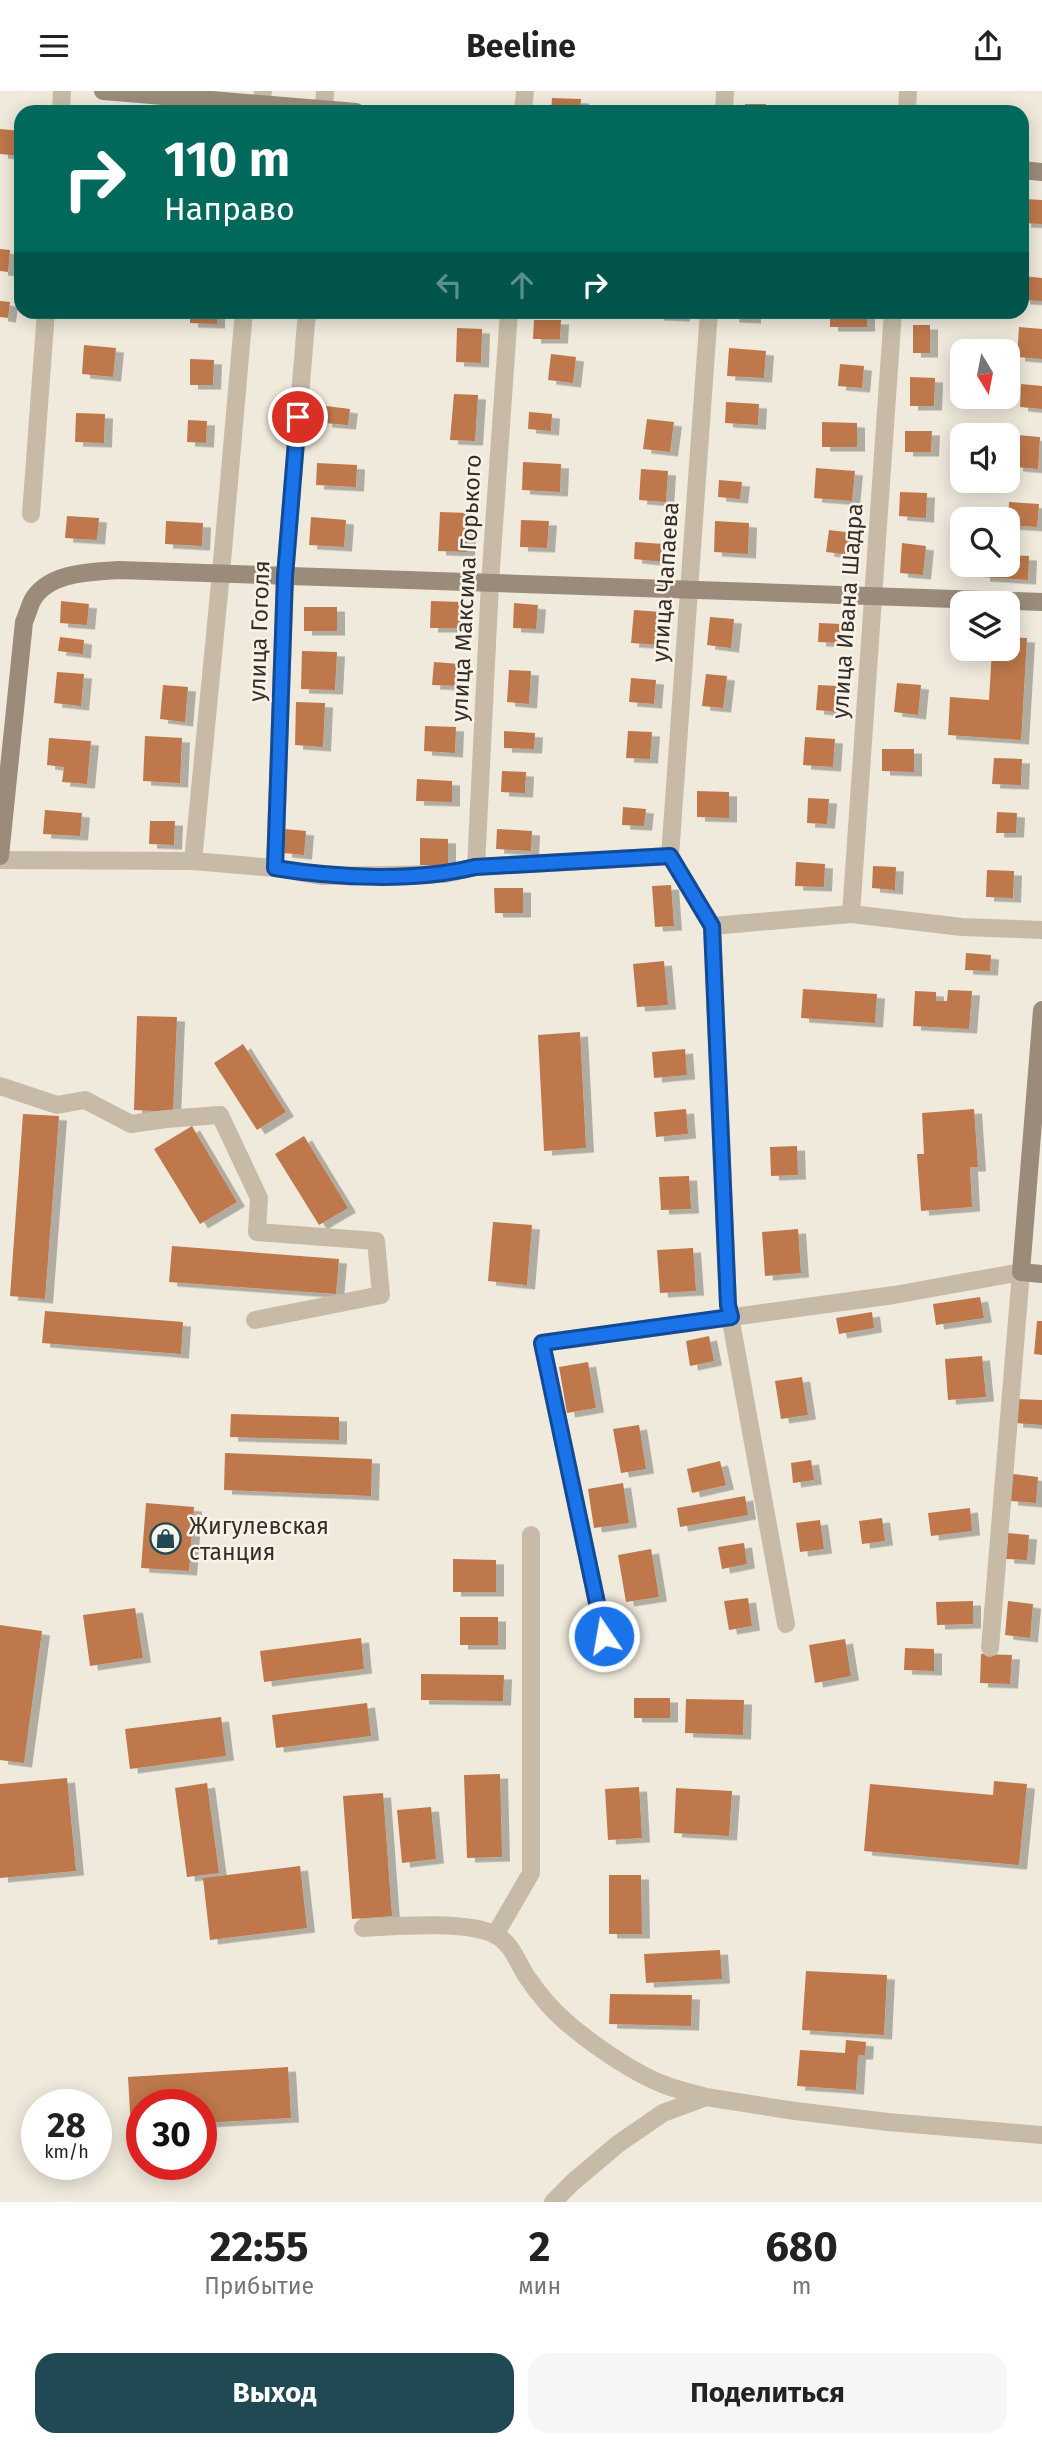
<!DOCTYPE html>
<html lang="ru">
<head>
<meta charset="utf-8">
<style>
	:root { --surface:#fff; --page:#f6f6f6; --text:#222; --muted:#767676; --accent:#204954 }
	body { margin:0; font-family:"Fira Sans",sans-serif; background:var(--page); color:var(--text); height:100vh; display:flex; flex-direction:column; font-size:26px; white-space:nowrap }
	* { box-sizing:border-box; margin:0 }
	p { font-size:23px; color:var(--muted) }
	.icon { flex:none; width:38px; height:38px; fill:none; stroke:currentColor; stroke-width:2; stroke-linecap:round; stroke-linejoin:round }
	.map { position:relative; height:2111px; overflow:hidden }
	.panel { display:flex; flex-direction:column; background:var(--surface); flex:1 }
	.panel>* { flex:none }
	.banner { position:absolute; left:14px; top:14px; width:1015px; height:214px; border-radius:21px; box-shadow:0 4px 18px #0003; background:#00695c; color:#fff; overflow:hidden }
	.needle { width:46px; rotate:170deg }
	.tools { position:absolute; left:950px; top:248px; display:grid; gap:14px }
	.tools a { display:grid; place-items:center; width:70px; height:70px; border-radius:14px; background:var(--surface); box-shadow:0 4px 18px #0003; font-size:35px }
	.speed { position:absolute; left:21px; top:1998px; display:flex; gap:14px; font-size:35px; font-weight:700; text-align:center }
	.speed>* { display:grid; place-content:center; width:91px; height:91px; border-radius:50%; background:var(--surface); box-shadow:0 4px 18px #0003; line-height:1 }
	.speed small { font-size:18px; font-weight:400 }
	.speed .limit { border:10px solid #d22; background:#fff; color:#111 }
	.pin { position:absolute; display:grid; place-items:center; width:60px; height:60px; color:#fff; margin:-30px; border:4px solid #fff; border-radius:50%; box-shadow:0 2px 7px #0007 }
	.me { position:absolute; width:77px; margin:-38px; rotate:348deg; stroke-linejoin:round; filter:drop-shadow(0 0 5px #0008) }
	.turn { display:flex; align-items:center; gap:24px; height:147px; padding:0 35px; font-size:32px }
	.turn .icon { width:91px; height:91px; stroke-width:2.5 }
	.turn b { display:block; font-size:49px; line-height:60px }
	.lanes { display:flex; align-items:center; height:66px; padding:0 35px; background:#0003; justify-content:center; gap:35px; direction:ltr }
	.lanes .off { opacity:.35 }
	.eta { display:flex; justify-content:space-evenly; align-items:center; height:119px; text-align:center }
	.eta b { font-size:42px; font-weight:700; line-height:49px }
	.primary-button { display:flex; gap:14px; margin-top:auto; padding:14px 35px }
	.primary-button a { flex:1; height:80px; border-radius:21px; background:var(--accent); color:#fff; font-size:28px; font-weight:700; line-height:80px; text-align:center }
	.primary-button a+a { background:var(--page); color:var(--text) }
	header { display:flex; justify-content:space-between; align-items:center; height:91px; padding:0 35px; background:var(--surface); font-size:32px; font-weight:700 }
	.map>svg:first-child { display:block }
	.building { fill:#be784c; filter:url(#shadow) }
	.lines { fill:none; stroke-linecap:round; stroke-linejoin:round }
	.street { stroke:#c7bba8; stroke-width:18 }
	.secondary { stroke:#9b8b7a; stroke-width:18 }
	.route-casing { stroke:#114b97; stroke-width:18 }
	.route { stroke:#1a73e8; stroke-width:12 }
	.labels { text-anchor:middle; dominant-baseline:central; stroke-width:5; stroke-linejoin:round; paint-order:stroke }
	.street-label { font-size:23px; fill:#352e28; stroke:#f8f3e8 }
	.poi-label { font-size:23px; fill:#352e28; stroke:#f8f3e8; text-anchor:start }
</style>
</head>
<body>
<header><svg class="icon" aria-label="menu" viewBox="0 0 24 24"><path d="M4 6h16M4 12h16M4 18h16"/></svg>Beeline<svg class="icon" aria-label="share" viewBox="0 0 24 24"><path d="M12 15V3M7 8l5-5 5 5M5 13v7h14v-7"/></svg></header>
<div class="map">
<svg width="1042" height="2111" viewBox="0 0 1042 2111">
	<defs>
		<filter id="shadow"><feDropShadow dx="8" dy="4.5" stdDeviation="0" flood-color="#0004"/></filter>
	</defs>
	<rect width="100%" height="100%" fill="#f0eadc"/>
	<path class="building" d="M 552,7 L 581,8 L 580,21 L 551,21 Z
		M 745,13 L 766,13 L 766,21 L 745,21 Z
		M 0,38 L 21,40 L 21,65 L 0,63 Z
		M 1025,108 L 1042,109 L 1042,133 L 1023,132 Z
		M 0,158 L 10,159 L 8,181 L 0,180 Z
		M 1023,185 L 1042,187 L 1042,210 L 1022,209 Z
		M 0,210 L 10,211 L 8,227 L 0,226 Z
		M 190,220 L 217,220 L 217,233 L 190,232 Z
		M 656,220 L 682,220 L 682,226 L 656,225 Z
		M 732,220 L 753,220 L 753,228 L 731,227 Z
		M 830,220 L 867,220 L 867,236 L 830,236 Z
		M 534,229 L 561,229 L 560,248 L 533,248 Z
		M 913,234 L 930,234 L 930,262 L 913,262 Z
		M 1019,236 L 1042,238 L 1042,268 L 1017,266 Z
		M 457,237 L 482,238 L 481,272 L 456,271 Z
		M 84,254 L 116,257 L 113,286 L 82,283 Z
		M 729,257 L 766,260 L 764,287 L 727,285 Z
		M 551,263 L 576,266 L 573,292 L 548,289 Z
		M 190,268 L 214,269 L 213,294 L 190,294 Z
		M 840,273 L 864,275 L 862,297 L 838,295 Z
		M 910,286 L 935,287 L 934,315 L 910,315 Z
		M 1021,293 L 1042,295 L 1042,318 L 1020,316 Z
		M 454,303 L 478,304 L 475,350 L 450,349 Z
		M 726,311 L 759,313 L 758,334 L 725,332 Z
		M 326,315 L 350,318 L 348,334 L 324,332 Z
		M 529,321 L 552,323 L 551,340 L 528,338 Z
		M 76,322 L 105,323 L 104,352 L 75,351 Z
		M 647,328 L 674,331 L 670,361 L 643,358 Z
		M 188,329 L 207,330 L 206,352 L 187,351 Z
		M 822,331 L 857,332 L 857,356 L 822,356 Z
		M 905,340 L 932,340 L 931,361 L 905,361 Z
		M 1017,344 L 1040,346 L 1038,378 L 1015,376 Z
		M 523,371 L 561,373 L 560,401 L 522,399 Z
		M 317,372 L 357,374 L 356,396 L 316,394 Z
		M 816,377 L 855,380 L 852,410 L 814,407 Z
		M 641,378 L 668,380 L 666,411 L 639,409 Z
		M 719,389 L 742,391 L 740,408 L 718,406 Z
		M 900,401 L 927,402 L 926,427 L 899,425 Z
		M 1009,411 L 1039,413 L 1037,436 L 1008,434 Z
		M 440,421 L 469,422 L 467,461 L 438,460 Z
		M 67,425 L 99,427 L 97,449 L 65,447 Z
		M 311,426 L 346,429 L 344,456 L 309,454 Z
		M 521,429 L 549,430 L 547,457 L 520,456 Z
		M 166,430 L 203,432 L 202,455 L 165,453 Z
		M 715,430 L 749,432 L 748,463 L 714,461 Z
		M 829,439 L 854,442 L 851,464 L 826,461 Z
		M 635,451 L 664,453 L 663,471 L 634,468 Z
		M 902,452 L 926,455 L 923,484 L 900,482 Z
		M 1008,464 L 1029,465 L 1028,489 L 982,486 L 983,474 L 1008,474 Z
		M 61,510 L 89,513 L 87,534 L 60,532 Z
		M 431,510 L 463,511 L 462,537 L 430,537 Z
		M 514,512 L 538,514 L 536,538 L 513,537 Z
		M 304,516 L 337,516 L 337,540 L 304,540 Z
		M 634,519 L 662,521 L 659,554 L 631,552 Z
		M 710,526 L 734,528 L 731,557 L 707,554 Z
		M 819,532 L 843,533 L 842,552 L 818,551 Z
		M 60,546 L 84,549 L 83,563 L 58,560 Z
		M 1008,546 L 1027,547 L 1021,649 L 948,644 L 950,606 L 989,609 L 992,558 L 1008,558 Z
		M 302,560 L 337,561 L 335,599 L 301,598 Z
		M 434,571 L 460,573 L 459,595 L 432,594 Z
		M 509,579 L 531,580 L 529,613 L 507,611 Z
		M 57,581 L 84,583 L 81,615 L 54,612 Z
		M 706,583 L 727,585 L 723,617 L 702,615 Z
		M 631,587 L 656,589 L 654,613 L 629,611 Z
		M 897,592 L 921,594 L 918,624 L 894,621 Z
		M 163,594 L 188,596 L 185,631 L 160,628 Z
		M 818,594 L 839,595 L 837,621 L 816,619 Z
		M 296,611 L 325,612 L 323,656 L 295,654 Z
		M 425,635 L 456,636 L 455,662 L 424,660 Z
		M 504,640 L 535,642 L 534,658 L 504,657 Z
		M 628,640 L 652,641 L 650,668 L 626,667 Z
		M 145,645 L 182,647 L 180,692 L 143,690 Z
		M 805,646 L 835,648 L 833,676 L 803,674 Z
		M 49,647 L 91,650 L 87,693 L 62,691 L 64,676 L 47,674 Z
		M 882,658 L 914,658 L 914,681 L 882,680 Z
		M 994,667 L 1022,668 L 1021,694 L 992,693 Z
		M 502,680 L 526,681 L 525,702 L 501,701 Z
		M 417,688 L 452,690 L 452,711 L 416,710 Z
		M 697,700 L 729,701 L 729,727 L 697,726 Z
		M 808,707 L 829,708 L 827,733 L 807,732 Z
		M 623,716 L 646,718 L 644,735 L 622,734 Z
		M 45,719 L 82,722 L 80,745 L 43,743 Z
		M 997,721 L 1017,722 L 1016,742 L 996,742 Z
		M 150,730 L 175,730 L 174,754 L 149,753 Z
		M 285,738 L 306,740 L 304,764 L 284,762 Z
		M 497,738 L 532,740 L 531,760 L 496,758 Z
		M 420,747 L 448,748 L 448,775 L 420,774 Z
		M 796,771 L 825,773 L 824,796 L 795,795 Z
		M 873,775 L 896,776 L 895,799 L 872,797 Z
		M 987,779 L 1014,780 L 1013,807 L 986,806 Z
		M 671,794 L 674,835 L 655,836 L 652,795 Z
		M 494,797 L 523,797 L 523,822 L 495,822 Z
		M 966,862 L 991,864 L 990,880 L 965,879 Z
		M 664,870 L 668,914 L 637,916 L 633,873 Z
		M 803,898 L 877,903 L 875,932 L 801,927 Z
		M 948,899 L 972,900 L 969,938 L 913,935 L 915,900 L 936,901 L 936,910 L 947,910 Z
		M 137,925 L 177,926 L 173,1021 L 134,1019 Z
		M 580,941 L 586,1057 L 544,1060 L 538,944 Z
		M 243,953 L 286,1021 L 257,1039 L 214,972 Z
		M 685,958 L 687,984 L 654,987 L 652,961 Z
		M 686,1018 L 688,1043 L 656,1046 L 654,1021 Z
		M 974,1018 L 978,1076 L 970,1076 L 972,1116 L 921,1120 L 917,1063 L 924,1063 L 922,1022 Z
		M 23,1023 L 59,1025 L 45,1208 L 10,1205 Z
		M 192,1035 L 237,1111 L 200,1133 L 154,1058 Z
		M 304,1045 L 348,1117 L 319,1134 L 275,1063 Z
		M 797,1055 L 798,1084 L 771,1085 L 770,1056 Z
		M 689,1085 L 691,1118 L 661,1119 L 659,1086 Z
		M 493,1131 L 532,1134 L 527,1194 L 488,1190 Z
		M 798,1138 L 801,1182 L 765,1185 L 762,1141 Z
		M 172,1155 L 339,1168 L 336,1203 L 169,1191 Z
		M 693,1157 L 696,1200 L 660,1202 L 657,1159 Z
		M 980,1206 L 984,1227 L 936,1234 L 933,1213 Z
		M 45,1220 L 183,1231 L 181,1263 L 42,1252 Z
		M 872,1221 L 874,1237 L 839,1243 L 836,1227 Z
		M 1037,1230 L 1042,1230 L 1042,1264 L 1034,1263 Z
		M 709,1245 L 714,1270 L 690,1275 L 686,1250 Z
		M 982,1265 L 986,1306 L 948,1309 L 945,1268 Z
		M 588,1271 L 596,1317 L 567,1322 L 559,1276 Z
		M 802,1286 L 808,1324 L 781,1328 L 775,1290 Z
		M 1017,1308 L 1042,1309 L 1042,1334 L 1015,1332 Z
		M 231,1323 L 339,1326 L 339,1349 L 230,1346 Z
		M 639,1334 L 646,1378 L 621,1382 L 613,1338 Z
		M 225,1362 L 372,1368 L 371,1405 L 224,1399 Z
		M 811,1369 L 814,1389 L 793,1392 L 791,1372 Z
		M 720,1370 L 726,1394 L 692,1402 L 687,1378 Z
		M 1013,1383 L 1038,1386 L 1036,1412 L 1010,1410 Z
		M 623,1392 L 629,1432 L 594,1437 L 588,1398 Z
		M 745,1405 L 748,1424 L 680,1436 L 677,1417 Z
		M 146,1412 L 194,1416 L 189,1480 L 141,1477 Z
		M 970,1417 L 972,1440 L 931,1445 L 928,1422 Z
		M 882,1427 L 885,1450 L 862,1453 L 859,1430 Z
		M 820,1429 L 824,1458 L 800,1461 L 796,1432 Z
		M 1008,1442 L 1029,1444 L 1027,1469 L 1006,1468 Z
		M 744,1452 L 747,1473 L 722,1478 L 718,1456 Z
		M 651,1458 L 659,1506 L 626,1511 L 618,1464 Z
		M 453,1468 L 496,1469 L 496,1501 L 453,1501 Z
		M 748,1507 L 752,1535 L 729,1539 L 724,1510 Z
		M 973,1510 L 973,1533 L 937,1534 L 936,1511 Z
		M 1008,1510 L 1033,1513 L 1030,1547 L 1005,1544 Z
		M 135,1517 L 143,1567 L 90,1575 L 83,1524 Z
		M 460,1526 L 498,1526 L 498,1554 L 460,1554 Z
		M 0,1534 L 42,1540 L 24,1672 L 0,1669 Z
		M 361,1547 L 364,1578 L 264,1591 L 260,1560 Z
		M 845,1548 L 851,1585 L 815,1592 L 809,1554 Z
		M 905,1557 L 934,1558 L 934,1580 L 904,1579 Z
		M 981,1563 L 1012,1564 L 1010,1593 L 980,1592 Z
		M 421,1583 L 504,1584 L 503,1610 L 421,1609 Z
		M 634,1607 L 670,1607 L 670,1627 L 634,1627 Z
		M 686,1608 L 744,1609 L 743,1644 L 685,1642 Z
		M 367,1612 L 371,1645 L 276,1657 L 272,1624 Z
		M 221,1626 L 226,1665 L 130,1678 L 125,1638 Z
		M 500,1683 L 502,1766 L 467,1767 L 464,1684 Z
		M 67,1687 L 76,1780 L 0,1787 L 0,1693 Z
		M 994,1690 L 1027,1693 L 1019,1774 L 864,1760 L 870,1693 L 993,1704 Z
		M 207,1692 L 219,1782 L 187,1786 L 175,1697 Z
		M 639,1696 L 642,1747 L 608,1749 L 605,1698 Z
		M 676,1697 L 732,1700 L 729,1745 L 674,1742 Z
		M 383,1702 L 392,1825 L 352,1828 L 343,1705 Z
		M 431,1716 L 436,1768 L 402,1772 L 397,1719 Z
		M 300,1775 L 307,1837 L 210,1849 L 203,1787 Z
		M 609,1784 L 641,1784 L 642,1843 L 609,1843 Z
		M 720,1859 L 722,1888 L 646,1892 L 644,1863 Z
		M 806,1880 L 887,1884 L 884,1944 L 802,1939 Z
		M 610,1903 L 692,1904 L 691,1935 L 609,1933 Z
		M 846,1949 L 866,1951 L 865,1964 L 858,1964 L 856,1999 L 797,1995 L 800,1959 L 845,1962 Z
		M 288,1976 L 291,2027 L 201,2032 L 201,2014 L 142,2014 L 142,2036 L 131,2037 L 128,1986 Z"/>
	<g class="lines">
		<path class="street" d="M 61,21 L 62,0
			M 261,21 L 263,0
			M 324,21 L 325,0
			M 523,21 L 525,0
			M 724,21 L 725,0
			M 907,21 L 908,0
			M 31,423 L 46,220
			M 670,765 L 709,220
			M 670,765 L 712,835 L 851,823 L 962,836 L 1042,839
			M 0,769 L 193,770 L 275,777 L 321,785 L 445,783 L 476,776 L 670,765
			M 193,770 L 221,482 L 244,220
			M 476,776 L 490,492 L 509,220
			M 275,777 L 285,485 L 307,220
			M 851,823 L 893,220
			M 712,835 L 728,1214 L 786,1533
			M 0,995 L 57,1014 L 85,1009 L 131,1033 L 166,1028 L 220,1024 L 259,1107 L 257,1141 L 376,1150 L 381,1204 L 255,1229
			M 604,1545 L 542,1252 L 894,1204 L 1021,1181 L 990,1557
			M 363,1837 C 395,1835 468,1829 496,1844 C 513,1854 517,1871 527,1886 C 533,1895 540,1904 547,1912 C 571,1940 630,1981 665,1994 C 678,1999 692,2002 706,2006
			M 495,1844 L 531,1782 L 531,1444
			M 553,2111 L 573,2091 L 618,2053 L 663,2022 L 706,2006 L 795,2020 L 888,2031 L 1042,2044"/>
		<path class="secondary" d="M 103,0 L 356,21
			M 1022,79 L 1042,81
			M 0,765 L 24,531 C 27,524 29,517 32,510 C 48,481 90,481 119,479 L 1042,511
			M 1042,919 L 1021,1181 L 1042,1183"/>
	</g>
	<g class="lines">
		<defs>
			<path id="route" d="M 298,326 L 285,485 L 275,777 C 337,787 414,791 475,776 L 670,765 L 712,835 L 728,1214 L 731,1226 L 542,1252 L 604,1545"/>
		</defs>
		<use href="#route" class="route-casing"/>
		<use href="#route" class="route"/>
	</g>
	<defs>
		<symbol id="shop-ring" viewBox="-11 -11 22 22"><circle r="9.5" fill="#f8f3e8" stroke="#204954" stroke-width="1.5"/><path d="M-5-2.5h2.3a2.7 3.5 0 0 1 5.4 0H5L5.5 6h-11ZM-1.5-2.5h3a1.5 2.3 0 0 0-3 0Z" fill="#204954"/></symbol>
	</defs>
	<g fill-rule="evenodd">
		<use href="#shop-ring" x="148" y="1430" width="35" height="35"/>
	</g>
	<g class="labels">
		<g class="street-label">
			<text transform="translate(665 491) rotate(-86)">улица Чапаева</text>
			<text transform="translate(466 497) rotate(-87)">улица Максима Горького</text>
			<text transform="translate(847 520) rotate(-86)">улица Ивана Шадра</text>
			<text transform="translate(259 540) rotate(-88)">улица Гоголя</text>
		</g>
		<g class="poi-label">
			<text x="189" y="1435">Жигулевская<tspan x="189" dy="26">станция</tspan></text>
		</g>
	</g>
</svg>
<div class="tools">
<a><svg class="needle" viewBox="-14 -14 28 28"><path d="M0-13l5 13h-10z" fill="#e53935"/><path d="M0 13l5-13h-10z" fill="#767676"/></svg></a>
<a><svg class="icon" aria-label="sound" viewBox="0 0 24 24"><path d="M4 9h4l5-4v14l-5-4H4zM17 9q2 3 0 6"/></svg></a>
<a><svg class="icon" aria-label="search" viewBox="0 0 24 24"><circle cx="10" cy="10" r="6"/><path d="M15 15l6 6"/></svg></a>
<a><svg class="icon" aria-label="layers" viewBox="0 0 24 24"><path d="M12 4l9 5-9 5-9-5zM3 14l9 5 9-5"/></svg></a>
</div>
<div class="speed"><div>28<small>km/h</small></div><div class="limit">30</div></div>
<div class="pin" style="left:298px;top:326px;background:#d93025"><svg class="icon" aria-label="arrive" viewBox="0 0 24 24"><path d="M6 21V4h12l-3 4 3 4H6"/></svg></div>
<svg class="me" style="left:604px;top:1545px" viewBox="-20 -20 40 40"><circle r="17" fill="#1a73e8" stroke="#fff" stroke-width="3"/><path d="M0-11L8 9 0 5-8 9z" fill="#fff"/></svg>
<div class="banner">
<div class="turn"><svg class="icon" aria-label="right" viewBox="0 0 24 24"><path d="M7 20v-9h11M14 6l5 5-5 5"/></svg><div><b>110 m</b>Направо</div></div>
<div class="lanes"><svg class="icon off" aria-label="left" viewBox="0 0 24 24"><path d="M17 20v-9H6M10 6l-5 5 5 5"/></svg><svg class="icon off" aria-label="ahead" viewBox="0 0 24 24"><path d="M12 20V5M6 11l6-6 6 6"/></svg><svg class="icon" aria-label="right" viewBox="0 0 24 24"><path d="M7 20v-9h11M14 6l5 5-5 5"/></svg></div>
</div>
</div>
<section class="panel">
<div class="eta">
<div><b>22:55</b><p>Прибытие</p></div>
<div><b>2</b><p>мин</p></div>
<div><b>680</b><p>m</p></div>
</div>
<div class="primary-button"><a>Выход</a><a>Поделиться</a></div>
</section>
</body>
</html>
